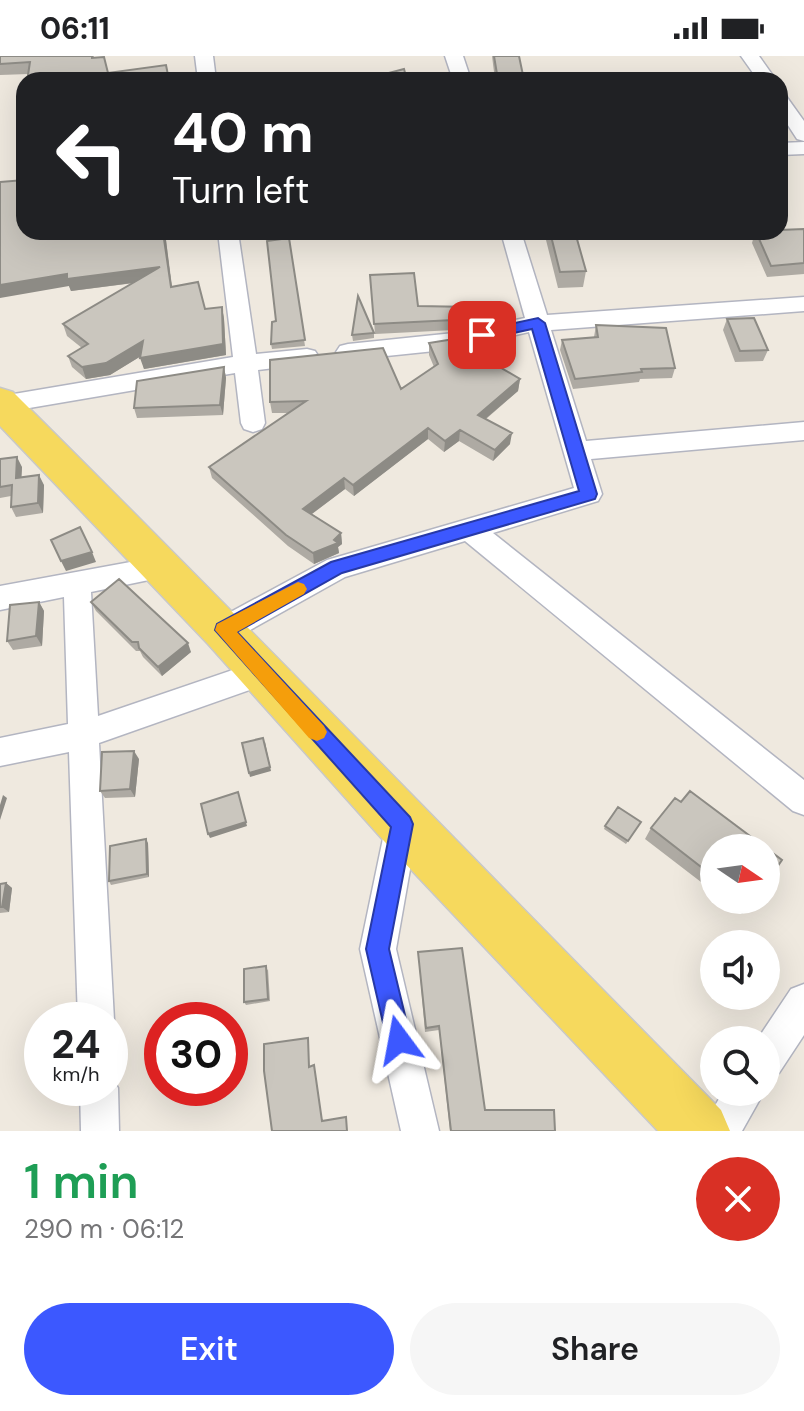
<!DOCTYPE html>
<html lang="en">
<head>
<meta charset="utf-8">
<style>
	:root { --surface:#fff; --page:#f6f6f6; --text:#202124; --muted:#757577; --accent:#3c58ff }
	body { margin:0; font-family:"DM Sans",sans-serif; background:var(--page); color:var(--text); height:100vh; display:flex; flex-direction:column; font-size:30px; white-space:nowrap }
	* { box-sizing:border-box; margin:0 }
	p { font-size:26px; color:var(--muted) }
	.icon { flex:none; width:44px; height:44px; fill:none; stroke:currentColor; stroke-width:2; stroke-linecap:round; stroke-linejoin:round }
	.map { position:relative; height:1075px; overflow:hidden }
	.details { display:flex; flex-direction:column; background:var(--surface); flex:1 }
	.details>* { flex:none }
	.hud { position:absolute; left:16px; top:16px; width:772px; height:168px; border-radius:24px; box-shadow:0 8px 32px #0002; background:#202124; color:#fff; overflow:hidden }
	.needle { width:52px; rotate:103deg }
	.fabs { position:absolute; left:700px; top:778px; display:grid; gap:16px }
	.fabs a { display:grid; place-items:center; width:80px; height:80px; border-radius:50%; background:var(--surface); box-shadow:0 8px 32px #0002; font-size:40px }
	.speed { position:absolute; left:24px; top:946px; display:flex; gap:16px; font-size:40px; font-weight:700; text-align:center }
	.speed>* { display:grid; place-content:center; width:104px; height:104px; border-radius:50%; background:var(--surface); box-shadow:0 8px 32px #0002; line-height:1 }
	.speed small { font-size:20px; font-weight:400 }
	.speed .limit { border:12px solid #d22; background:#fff; color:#111 }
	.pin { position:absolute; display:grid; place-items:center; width:68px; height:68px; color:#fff; margin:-34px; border-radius:16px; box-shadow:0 4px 12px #0006 }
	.me { position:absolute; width:88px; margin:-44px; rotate:347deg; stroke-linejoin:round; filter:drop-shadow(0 0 6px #0008) }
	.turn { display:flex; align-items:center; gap:28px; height:168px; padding:0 24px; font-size:36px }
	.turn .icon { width:104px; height:104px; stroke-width:2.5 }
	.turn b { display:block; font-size:56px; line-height:68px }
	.round { display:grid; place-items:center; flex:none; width:84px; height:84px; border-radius:42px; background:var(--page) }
	.overview { display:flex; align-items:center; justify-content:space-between; height:136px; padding:0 24px }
	h1 { font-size:48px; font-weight:600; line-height:60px; color:#1e9e55 }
	.button { display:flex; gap:16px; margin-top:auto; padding:16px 24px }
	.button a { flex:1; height:92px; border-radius:48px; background:var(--accent); color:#fff; font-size:32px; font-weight:600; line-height:92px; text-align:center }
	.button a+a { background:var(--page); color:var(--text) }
	.status { display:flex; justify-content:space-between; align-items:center; height:56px; padding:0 40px; background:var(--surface); direction:ltr }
	.status svg { height:22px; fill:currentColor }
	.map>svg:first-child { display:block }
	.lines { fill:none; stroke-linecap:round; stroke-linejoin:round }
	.minor-casing { stroke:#b3b5c1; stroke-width:3 }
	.primary-casing { stroke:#c8c8c8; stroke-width:3 }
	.minor { fill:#fff; fill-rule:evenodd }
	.primary { fill:#f6d95d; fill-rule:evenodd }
	.wall { fill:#aeaaa3 }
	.shaded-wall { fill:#8d8b85 }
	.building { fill:#cac6be; stroke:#8d8b85; stroke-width:2 }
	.route { fill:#3c58ff; stroke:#2739a6; stroke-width:2 }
	.slow { fill:#f59e0b }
</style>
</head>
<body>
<div class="status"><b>06:11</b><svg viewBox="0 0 49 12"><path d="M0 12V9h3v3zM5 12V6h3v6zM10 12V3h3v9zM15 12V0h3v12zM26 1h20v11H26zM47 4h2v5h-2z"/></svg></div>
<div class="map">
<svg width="804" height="1075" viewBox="0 0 804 1075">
	<rect width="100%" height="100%" fill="#efe9df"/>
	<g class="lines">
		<defs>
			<path id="minor" d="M 195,0 L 213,0 L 216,24 L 198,24 Z
				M 445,0 L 463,0 L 471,24 L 453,24 Z
				M 741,0 L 759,0 L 776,24 L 758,24 Z
				M 780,39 L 786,40 L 804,65 L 804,85 L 797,83 L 780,57 Z
				M 804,86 L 804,98 L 780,99 L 780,87 Z
				M 218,176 L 238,176 L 256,298 L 307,293 L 315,295 L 319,301 L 315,307 L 258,314 L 265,367 L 262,373 L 253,376 L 244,373 L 241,367 L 235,317 L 0,357 L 2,340 L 233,301 Z
				M 501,176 L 521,176 L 547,259 L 804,241 L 804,255 L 551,274 L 586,385 L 804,366 L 804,384 L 591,403 L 602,438 L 598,445 L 493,477 L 804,724 L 804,759 L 793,755 L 465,485 L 345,521 L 234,583 L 224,586 L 214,583 L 210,574 L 214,565 L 327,504 L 574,432 L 529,276 L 454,293 L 348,304 L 340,302 L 336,296 L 340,290 L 348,288 L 454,277 L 525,262 Z
				M 163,500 L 173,503 L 177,511 L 173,519 L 91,536 L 98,660 L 262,604 L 272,608 L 277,617 L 272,626 L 99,687 L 114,964 L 110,974 L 110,964 L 78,964 L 69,696 L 0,710 L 0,682 L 68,668 L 64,541 L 0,554 L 0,530 Z
				M 402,752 L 414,757 L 418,768 L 396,893 L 439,1075 L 401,1075 L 360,893 L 386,768 L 390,757 Z
				M 804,928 L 804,979 L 779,1017 L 766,1023 L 766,984 L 757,984 L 791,933 Z
				M 110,1018 L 118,1032 L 119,1075 L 81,1075 L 80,1032 L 110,1032 Z
				M 723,1036 L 764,1036 L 742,1075 L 700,1075 Z"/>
			<path id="primary" d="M 0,332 L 13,336 C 252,573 485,815 721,1054 L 730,1075 L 658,1075 L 384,785 L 208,588 L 0,370 Z"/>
		</defs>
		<use href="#minor" class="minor-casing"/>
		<use href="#primary" class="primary-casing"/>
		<use href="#minor" class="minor"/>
		<use href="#primary" class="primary"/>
	</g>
	<path class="wall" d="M 0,0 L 94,0 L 94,2 L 108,17 L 169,24 L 28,18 L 0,19 Z
		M 492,0 L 519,0 L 524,24 L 495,24 Z
		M 804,173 L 804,218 L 767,221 L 752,187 L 755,176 Z
		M 24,176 L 165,176 L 172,230 L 205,253 L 222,251 L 224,263 L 226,299 L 144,313 L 141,300 L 110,319 L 86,323 L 72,311 L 68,300 L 82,292 L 67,280 L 63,268 L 134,227 L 71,235 L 69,230 Z
		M 544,176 L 575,176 L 586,215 L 583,231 L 558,232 Z
		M 289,182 L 305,290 L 272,293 L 271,288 Z
		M 371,229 L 418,250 L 472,261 L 471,270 L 454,274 L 375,278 Z
		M 727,263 L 768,294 L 763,305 L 735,306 L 723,274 Z
		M 596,269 L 675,312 L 672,322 L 640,323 L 639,326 L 573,333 L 560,294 L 562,284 L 594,281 Z
		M 374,277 L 374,282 L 353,285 L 352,279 Z
		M 429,287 L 474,287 L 498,310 L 520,323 L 518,335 L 486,363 L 510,388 L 493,405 L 459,385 L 444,396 L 428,383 L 354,440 L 345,433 L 312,458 L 341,477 L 342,488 L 338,491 L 339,497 L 314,508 L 288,490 L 212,422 L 209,411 L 288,357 L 272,357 L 270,346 L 401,333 L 434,311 L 429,299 Z
		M 224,311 L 226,322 L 223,359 L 137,362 L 134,352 Z
		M 0,403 L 22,411 L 21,421 L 44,429 L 43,457 L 16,461 L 11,451 L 11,440 L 0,442 Z
		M 39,546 L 44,555 L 42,590 L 13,594 L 7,585 Z
		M 91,546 L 191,596 L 162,620 L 143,601 L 140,595 L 136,595 L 96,555 Z
		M 139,703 L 135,741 L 105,742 L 100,735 Z
		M 641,766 L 626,788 L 604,773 L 605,770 Z
		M 651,772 L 714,792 L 714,836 L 645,783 Z
		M 148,787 L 149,821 L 111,829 L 109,825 Z
		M 6,827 L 12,832 L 9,856 L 0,857 L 0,828 Z
		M 724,844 L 755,844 L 742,858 Z
		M 418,896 L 485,1054 L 555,1075 L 450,1075 L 439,974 L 425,976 Z
		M 268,913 L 270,945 L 246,949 L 244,946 Z"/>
	<path class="shaded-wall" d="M 163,176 L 165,176 L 173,242 L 171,231 Z
		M 160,211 L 163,223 L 71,235 L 69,230 L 0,242 L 0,229 L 67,218 Z
		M 222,251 L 224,263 L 226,299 L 144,313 L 140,302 Z
		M 472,261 L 471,270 L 454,274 L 454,264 Z
		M 143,285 L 146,297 L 110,319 L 86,323 L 82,311 Z
		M 224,311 L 226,322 L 223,359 L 220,349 Z
		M 520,323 L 518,335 L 477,370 L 478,359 Z
		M 428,372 L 428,383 L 354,440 L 353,429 Z
		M 460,374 L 459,385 L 444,396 L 445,385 Z
		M 512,377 L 510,388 L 493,405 L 495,394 Z
		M 17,401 L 22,411 L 21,432 L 16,422 Z
		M 39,419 L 44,429 L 43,457 L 38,447 Z
		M 344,422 L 345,433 L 305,463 L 303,453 Z
		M 341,477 L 342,488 L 338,491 L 339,497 L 314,508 L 313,497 L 334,484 Z
		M 92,496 L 96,506 L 66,515 L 61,505 Z
		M 39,546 L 44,555 L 42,590 L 36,580 Z
		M 188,587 L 191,596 L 162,620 L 158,611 Z
		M 265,686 L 271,715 L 250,721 L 249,717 Z
		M 134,695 L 139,703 L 135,741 L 130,733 Z
		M 238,736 L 247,770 L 210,782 L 208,778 Z
		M 3,739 L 7,742 L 0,764 L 0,749 Z
		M 146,783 L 148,787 L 149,821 L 147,818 Z
		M 6,827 L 12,832 L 9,856 L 2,851 Z"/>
	<path class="building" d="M 0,0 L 92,0 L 92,2 L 104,1 L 108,17 L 166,9 L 169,24 L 29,24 L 28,19 L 30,6 L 0,8 Z
		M 494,0 L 519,0 L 524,24 L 498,24 Z
		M 404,13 L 407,24 L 387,24 L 385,18 Z
		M 24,124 L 24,176 L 163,176 L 171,231 L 198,226 L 205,253 L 222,251 L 223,288 L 140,302 L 143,285 L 106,307 L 82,311 L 68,300 L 88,288 L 63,268 L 160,211 L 67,223 L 67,218 L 0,229 L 0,126 Z
		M 804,173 L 804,207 L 771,210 L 756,176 L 780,176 L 780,174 Z
		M 550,176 L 575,176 L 586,215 L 560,216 Z
		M 289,182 L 305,284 L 271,288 L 272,266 L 276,265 L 267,185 Z
		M 414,217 L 418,250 L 472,251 L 472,261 L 454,264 L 374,268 L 370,219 Z
		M 358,240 L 374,277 L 352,279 Z
		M 754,262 L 768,294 L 740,295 L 727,263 Z
		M 596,269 L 666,272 L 675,312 L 641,313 L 642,316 L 575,323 L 562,284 L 598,281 Z
		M 473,280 L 474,287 L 488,285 L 498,310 L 520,323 L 478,359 L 512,377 L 495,394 L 460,374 L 445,385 L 428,372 L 353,429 L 344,422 L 303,453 L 341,477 L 334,484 L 338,487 L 313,497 L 286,479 L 209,411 L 306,345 L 270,346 L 270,304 L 383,292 L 401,333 L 438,308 L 429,287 Z
		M 224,311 L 220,349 L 134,352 L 137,325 Z
		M 17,401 L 16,422 L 39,419 L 38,447 L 11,451 L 12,429 L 0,431 L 0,403 Z
		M 80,471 L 92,496 L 61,505 L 51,484 Z
		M 119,523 L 188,587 L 158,611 L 139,592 L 138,586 L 132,586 L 91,546 Z
		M 39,546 L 36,580 L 7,585 L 10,549 Z
		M 263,682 L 270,711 L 249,717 L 242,687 Z
		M 134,695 L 130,733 L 100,735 L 102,696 Z
		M 690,735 L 782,804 L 766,827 L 766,792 L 714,792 L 714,821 L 651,772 L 675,742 L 681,746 Z
		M 238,736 L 246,766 L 208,778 L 201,748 Z
		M 618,751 L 641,766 L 628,785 L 605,770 Z
		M 146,783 L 147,818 L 109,825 L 110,790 Z
		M 6,827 L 2,851 L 0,851 L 0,828 Z
		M 744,844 L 755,844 L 751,850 Z
		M 462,892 L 485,1054 L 554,1054 L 555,1075 L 451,1075 L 439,970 L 426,972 L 418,896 Z
		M 266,910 L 268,943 L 244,946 L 244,913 Z
		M 308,982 L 309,1011 L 314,1009 L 322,1065 L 346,1061 L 347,1075 L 272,1075 L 264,1015 L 264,988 Z"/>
	<path class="route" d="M 538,262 L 545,267 L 597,438 L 595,443 L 342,517 L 237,576 L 410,761 L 413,768 L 389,893 L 411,984 L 407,992 L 399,996 L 390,992 L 387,984 L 366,893 L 391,771 L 215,574 L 217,568 L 331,506 L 579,435 L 532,273 L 482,284 L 474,279 L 482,274 Z"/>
	<path class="slow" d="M 298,526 L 304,528 L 307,533 L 304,538 L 237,576 L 324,670 L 327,676 L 324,682 L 317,685 L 309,682 L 215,574 L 217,568 Z"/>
</svg>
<div class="fabs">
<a><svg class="needle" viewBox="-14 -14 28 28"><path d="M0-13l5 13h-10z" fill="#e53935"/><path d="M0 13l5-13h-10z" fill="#757577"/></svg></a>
<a><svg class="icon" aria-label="sound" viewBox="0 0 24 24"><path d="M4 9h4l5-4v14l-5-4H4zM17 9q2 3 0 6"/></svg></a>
<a><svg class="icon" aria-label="search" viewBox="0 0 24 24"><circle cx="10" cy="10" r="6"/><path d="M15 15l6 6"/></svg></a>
</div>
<div class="speed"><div>24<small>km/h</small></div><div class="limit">30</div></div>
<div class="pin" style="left:482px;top:279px;background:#d93025"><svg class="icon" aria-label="arrive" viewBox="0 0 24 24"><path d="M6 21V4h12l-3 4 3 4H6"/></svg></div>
<svg class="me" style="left:399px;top:984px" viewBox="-20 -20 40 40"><path d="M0-17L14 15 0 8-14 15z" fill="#3c58ff" stroke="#fff" stroke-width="4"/></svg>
<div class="hud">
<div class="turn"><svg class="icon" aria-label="left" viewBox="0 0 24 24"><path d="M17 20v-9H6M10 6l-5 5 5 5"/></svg><div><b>40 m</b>Turn left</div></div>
</div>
</div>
<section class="details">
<div class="overview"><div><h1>1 min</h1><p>290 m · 06:12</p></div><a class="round" style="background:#d93025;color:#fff"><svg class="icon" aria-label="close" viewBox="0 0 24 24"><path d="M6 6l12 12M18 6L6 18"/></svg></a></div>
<div class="button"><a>Exit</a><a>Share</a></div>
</section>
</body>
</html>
